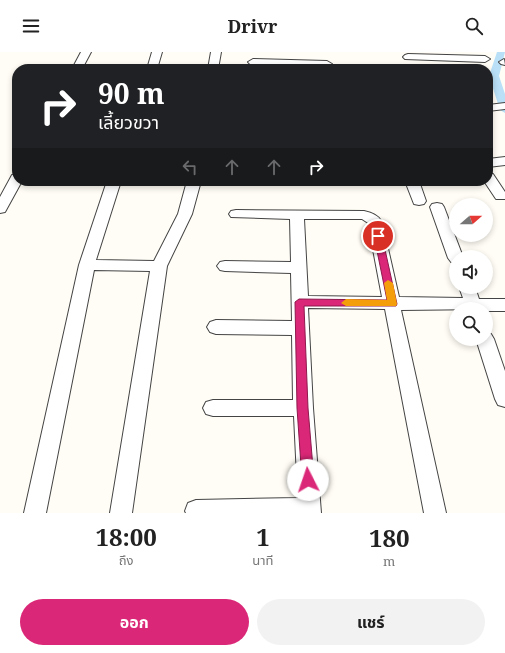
<!DOCTYPE html>
<html lang="th">
<head>
<meta charset="utf-8">
<style>
	:root { --surface:#fff; --page:#f2f2f2; --text:#222; --muted:#767676; --accent:#db2777 }
	body { margin:0; font-family:"Noto Serif","Noto Sans Thai",serif; background:var(--page); color:var(--text); height:100vh; display:flex; flex-direction:column; font-size:15px; white-space:nowrap }
	* { box-sizing:border-box; margin:0 }
	p { font-size:13px; color:var(--muted) }
	.icon { flex:none; width:22px; height:22px; fill:none; stroke:currentColor; stroke-width:2; stroke-linecap:round; stroke-linejoin:round }
	.map { position:relative; height:461px; overflow:hidden }
	.details { display:flex; flex-direction:column; background:var(--surface); flex:1 }
	.details>* { flex:none }
	.hud { position:absolute; left:12px; top:12px; width:481px; height:122px; border-radius:16px; box-shadow:0 2px 6px #0003; background:#202124; color:#fff; overflow:hidden }
	.needle { width:26px; rotate:70deg }
	.tools { position:absolute; left:449px; top:146px; display:grid; gap:8px }
	.tools a { display:grid; place-items:center; width:44px; height:44px; border-radius:50%; background:var(--surface); box-shadow:0 2px 6px #0003; font-size:20px }
	.pin { position:absolute; display:grid; place-items:center; width:34px; height:34px; color:#fff; margin:-17px; border:2px solid #fff; border-radius:50%; box-shadow:0 1px 4px #0007 }
	.me { position:absolute; width:44px; margin:-22px; rotate:356deg; stroke-linejoin:round; filter:drop-shadow(0 0 3px #0008) }
	.turn { display:flex; align-items:center; gap:14px; height:84px; padding:0 20px; font-size:18px }
	.turn .icon { width:52px; height:52px; stroke-width:2.5 }
	.turn b { display:block; font-size:28px; line-height:34px }
	.lanes { display:flex; align-items:center; height:38px; padding:0 20px; background:#0003; justify-content:center; gap:20px; direction:ltr }
	.lanes .off { opacity:.35 }
	.eta { display:flex; justify-content:space-evenly; align-items:center; height:68px; text-align:center }
	.eta b { font-size:24px; font-weight:700; line-height:28px }
	.cta { display:flex; gap:8px; margin-top:auto; padding:8px 20px }
	.cta a { flex:1; height:46px; border-radius:24px; background:var(--accent); color:#fff; font-size:16px; font-weight:700; line-height:46px; text-align:center }
	.cta a+a { background:var(--page); color:var(--text) }
	header { display:flex; justify-content:space-between; align-items:center; height:52px; padding:0 20px; background:var(--surface); font-size:18px; font-weight:700 }
	.map>svg:first-child { display:block }
	.lines { fill:none; stroke-linecap:round; stroke-linejoin:round }
	.canal { fill:#b9e0f7; fill-rule:evenodd }
	.minor-casing { stroke:#444; stroke-width:2 }
	.minor { fill:#fff; fill-rule:evenodd }
	.route { fill:#db2777; stroke:#8e194d }
	.slow { fill:#f59e0b }
</style>
</head>
<body>
<header><svg class="icon" aria-label="menu" viewBox="0 0 24 24"><path d="M4 6h16M4 12h16M4 18h16"/></svg>Drivr<svg class="icon" aria-label="search" viewBox="0 0 24 24"><circle cx="10" cy="10" r="6"/><path d="M15 15l6 6"/></svg></header>
<div class="map">
<svg width="505" height="461" viewBox="0 0 505 461">
	<rect width="100%" height="100%" fill="#fffdf5"/>
	<g class="lines">
		<path class="canal" d="M 497,0 L 505,0 L 499,24 L 505,42 L 505,61 L 500,58 L 489,24 Z"/>
		<defs>
			<path id="minor" d="M 81,0 L 91,0 L 82,17 L 72,17 Z
				M 152,0 L 162,0 L 157,17 L 147,17 Z
				M 211,0 L 221,0 L 218,17 L 208,17 Z
				M 408,2 L 485,4 L 490,7 L 485,10 L 405,7 L 403,5 L 405,3 Z
				M 253,7 L 327,9 L 332,12 L 327,15 L 250,12 L 248,10 Z
				M 504,7 L 505,13 L 501,12 L 499,10 Z
				M 505,51 L 505,57 L 488,59 L 488,53 Z
				M 505,105 L 505,113 L 488,115 L 488,107 Z
				M 488,121 L 493,122 L 505,140 L 505,147 L 496,147 L 484,129 L 488,129 Z
				M 17,122 L 17,129 L 22,129 L 5,160 L 0,161 L 0,145 L 12,123 Z
				M 107,129 L 121,129 L 96,208 L 154,209 L 178,162 L 187,129 L 201,129 L 192,162 L 167,214 L 132,461 L 110,461 L 150,219 L 94,218 L 46,461 L 24,461 L 79,213 Z
				M 405,129 L 419,129 L 426,149 L 424,152 L 419,153 L 414,152 Z
				M 437,151 L 442,152 L 444,155 L 463,205 L 456,205 L 456,211 L 451,210 L 448,206 L 430,155 L 432,152 Z
				M 236,158 L 364,159 C 372,161 378,163 382,170 L 399,245 L 463,246 L 459,235 L 475,235 L 479,247 L 505,247 L 505,259 L 486,259 L 486,257 L 401,258 L 446,461 L 424,461 L 385,257 L 308,256 L 313,356 L 321,461 L 186,461 L 185,459 L 188,451 L 196,448 L 298,446 L 294,364 L 213,364 L 206,362 L 203,356 L 206,350 L 213,348 L 293,348 L 292,283 L 216,282 L 210,280 L 207,275 L 210,270 L 216,268 L 292,269 L 291,221 L 225,219 L 220,218 L 217,214 L 220,210 L 225,209 L 291,210 L 290,167 L 231,165 L 229,162 L 231,159 ZM 304,167 L 362,167 L 368,171 L 382,245 L 308,244 Z
				M 486,280 L 491,282 L 494,287 L 505,319 L 505,355 L 498,353 L 495,347 L 476,287 L 486,287 Z"/>
		</defs>
		<use href="#minor" class="minor-casing"/>
		<use href="#minor" class="minor"/>
	</g>
	<path class="route" d="M 378,181 L 382,184 L 397,252 L 396,254 L 304,254 L 308,356 L 314,428 L 312,432 L 308,434 L 304,432 L 302,428 L 297,356 L 295,250 L 299,247 L 387,248 L 374,184 Z"/>
	<path class="slow" d="M 388,228 L 393,231 L 397,252 L 396,254 L 346,254 L 341,251 L 346,247 L 387,248 L 384,231 Z"/>
</svg>
<div class="tools">
<a><svg class="needle" viewBox="-14 -14 28 28"><path d="M0-13l5 13h-10z" fill="#e53935"/><path d="M0 13l5-13h-10z" fill="#767676"/></svg></a>
<a><svg class="icon" aria-label="sound" viewBox="0 0 24 24"><path d="M4 9h4l5-4v14l-5-4H4zM17 9q2 3 0 6"/></svg></a>
<a><svg class="icon" aria-label="search" viewBox="0 0 24 24"><circle cx="10" cy="10" r="6"/><path d="M15 15l6 6"/></svg></a>
</div>
<div class="pin" style="left:378px;top:184px;background:#d93025"><svg class="icon" aria-label="arrive" viewBox="0 0 24 24"><path d="M6 21V4h12l-3 4 3 4H6"/></svg></div>
<svg class="me" style="left:308px;top:428px" viewBox="-20 -20 40 40"><circle r="19" fill="#fff"/><path d="M0-13L10 11 0 6-10 11z" fill="#db2777"/></svg>
<div class="hud">
<div class="turn"><svg class="icon" aria-label="right" viewBox="0 0 24 24"><path d="M7 20v-9h11M14 6l5 5-5 5"/></svg><div><b>90 m</b>เลี้ยวขวา</div></div>
<div class="lanes"><svg class="icon off" aria-label="left" viewBox="0 0 24 24"><path d="M17 20v-9H6M10 6l-5 5 5 5"/></svg><svg class="icon off" aria-label="ahead" viewBox="0 0 24 24"><path d="M12 20V5M6 11l6-6 6 6"/></svg><svg class="icon off" aria-label="ahead" viewBox="0 0 24 24"><path d="M12 20V5M6 11l6-6 6 6"/></svg><svg class="icon" aria-label="right" viewBox="0 0 24 24"><path d="M7 20v-9h11M14 6l5 5-5 5"/></svg></div>
</div>
</div>
<section class="details">
<div class="eta">
<div><b>18:00</b><p>ถึง</p></div>
<div><b>1</b><p>นาที</p></div>
<div><b>180</b><p>m</p></div>
</div>
<div class="cta"><a>ออก</a><a>แชร์</a></div>
</section>
</body>
</html>
